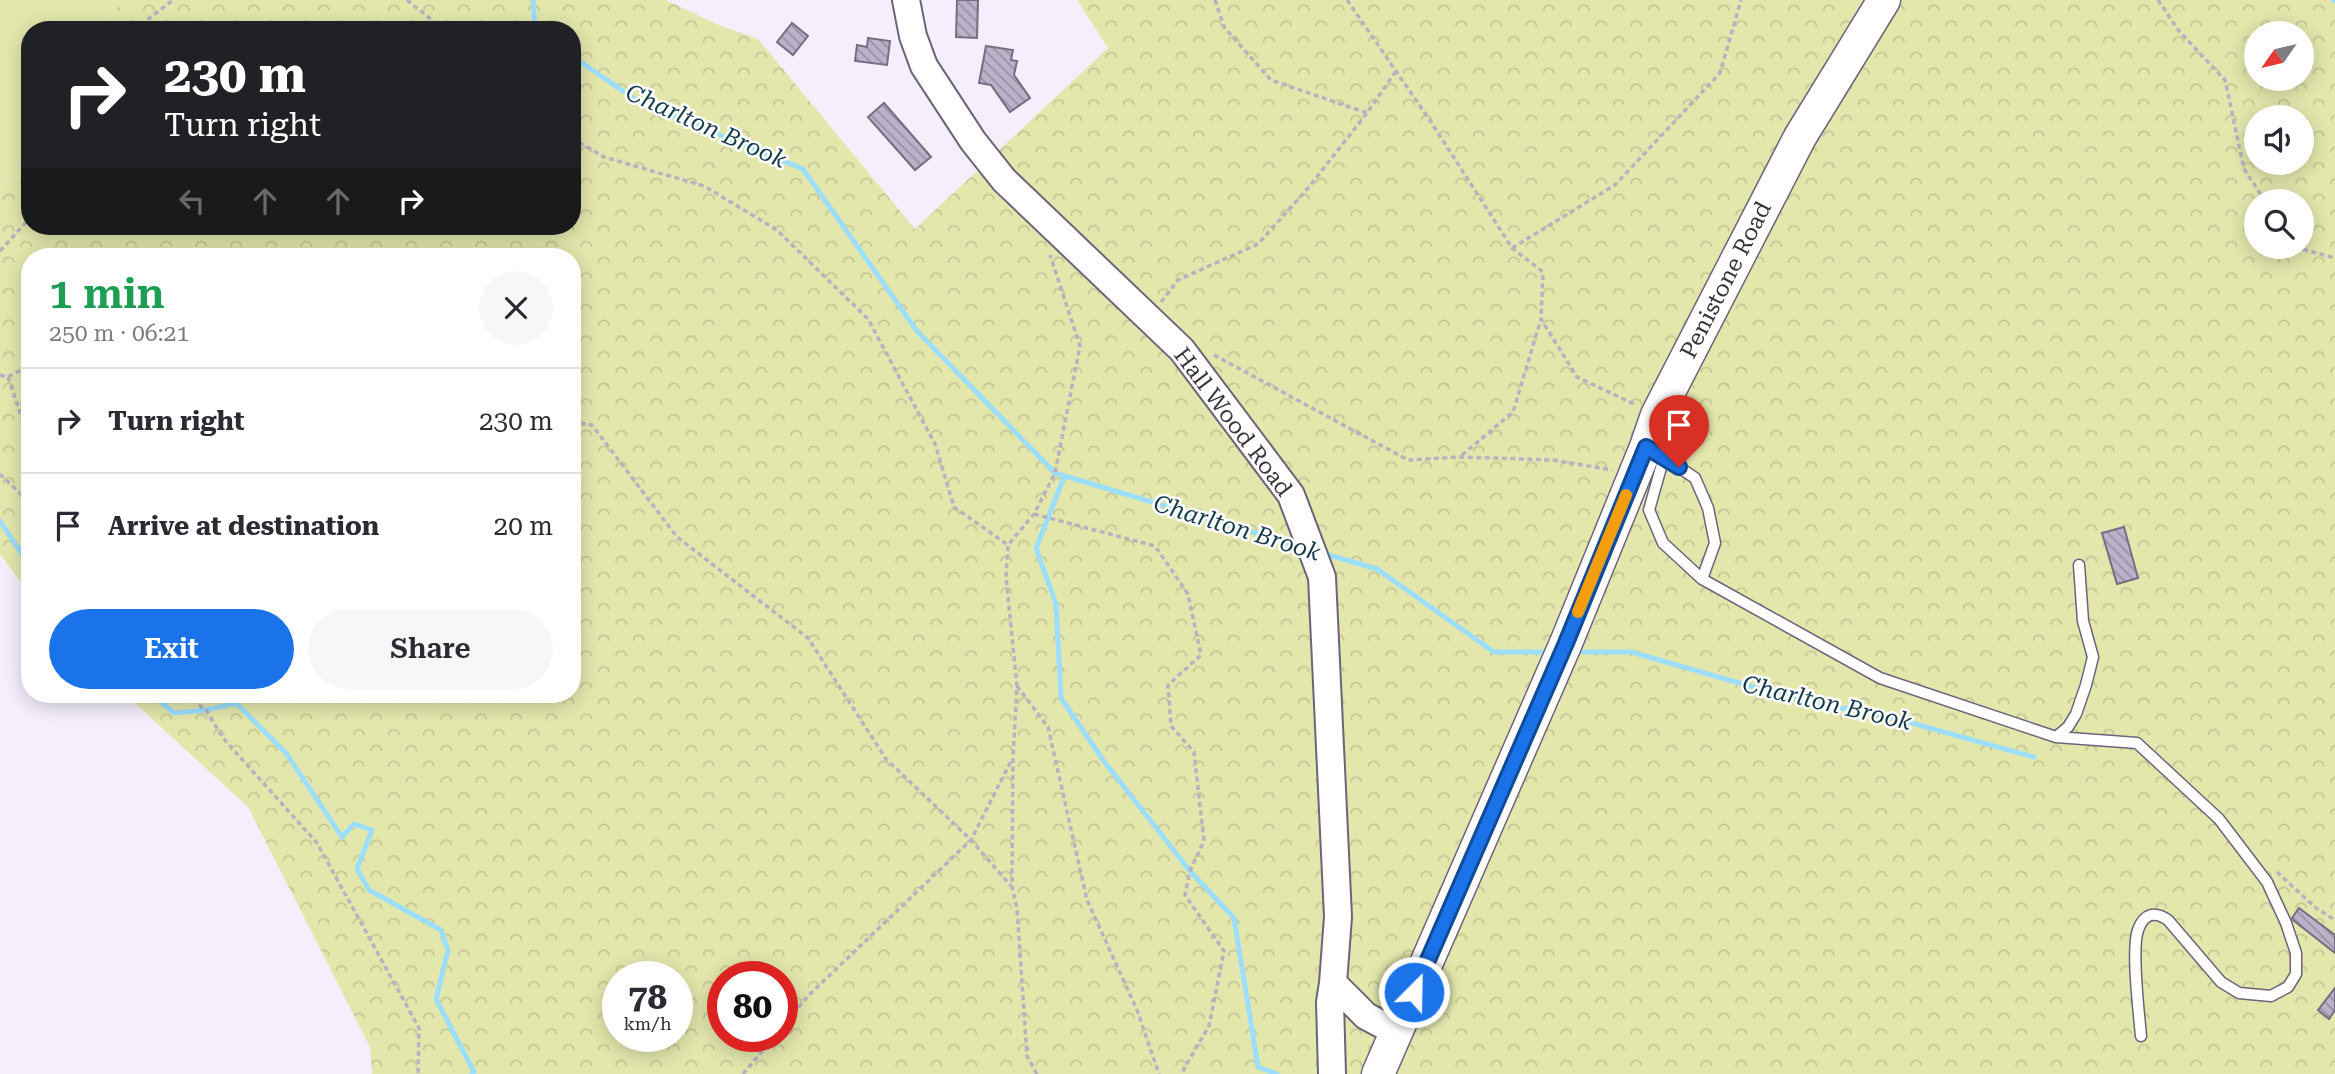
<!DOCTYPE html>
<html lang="en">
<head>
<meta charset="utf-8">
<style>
	:root { --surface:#fff; --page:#f7f7f7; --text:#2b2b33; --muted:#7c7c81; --line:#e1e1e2; --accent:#1a73e8 }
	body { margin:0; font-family:"Roboto Serif",serif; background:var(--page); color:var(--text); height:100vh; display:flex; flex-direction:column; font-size:26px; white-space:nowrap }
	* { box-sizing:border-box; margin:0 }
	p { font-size:23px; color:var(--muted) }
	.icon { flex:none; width:38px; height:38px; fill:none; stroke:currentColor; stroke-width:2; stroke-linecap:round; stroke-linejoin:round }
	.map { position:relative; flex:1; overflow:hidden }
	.side { position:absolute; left:21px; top:248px; width:560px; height:455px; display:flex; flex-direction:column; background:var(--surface); border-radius:28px; box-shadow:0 4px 18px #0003 }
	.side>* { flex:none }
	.banner { position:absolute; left:21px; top:21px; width:560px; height:214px; border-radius:28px; box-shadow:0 4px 18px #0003; background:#202124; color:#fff; overflow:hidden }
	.needle { width:46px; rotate:236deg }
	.buttons { position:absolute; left:2244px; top:21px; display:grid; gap:14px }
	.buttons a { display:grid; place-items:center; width:70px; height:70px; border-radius:50%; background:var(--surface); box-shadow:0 4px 18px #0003; font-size:35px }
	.speed { position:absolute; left:602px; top:961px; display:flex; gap:14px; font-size:35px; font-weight:700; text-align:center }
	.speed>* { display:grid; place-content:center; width:91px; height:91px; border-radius:50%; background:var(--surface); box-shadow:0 4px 18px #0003; line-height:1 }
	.speed small { font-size:18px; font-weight:400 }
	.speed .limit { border:10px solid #d22; background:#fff; color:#111 }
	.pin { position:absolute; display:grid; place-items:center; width:60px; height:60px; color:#fff; margin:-72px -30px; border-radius:50% 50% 50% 0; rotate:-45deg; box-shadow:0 0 7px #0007 }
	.pin .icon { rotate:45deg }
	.me { position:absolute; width:77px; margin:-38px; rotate:23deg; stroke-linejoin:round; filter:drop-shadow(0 0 5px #0008) }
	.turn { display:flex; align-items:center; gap:24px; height:147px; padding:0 28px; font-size:32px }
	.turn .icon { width:91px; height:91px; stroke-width:2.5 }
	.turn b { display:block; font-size:49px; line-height:60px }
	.lanes { display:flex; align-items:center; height:66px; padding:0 28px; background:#0003; justify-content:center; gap:35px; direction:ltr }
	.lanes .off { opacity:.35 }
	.round { display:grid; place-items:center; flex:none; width:74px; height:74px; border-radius:37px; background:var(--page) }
	.head { display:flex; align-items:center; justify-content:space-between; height:119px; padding:0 28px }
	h1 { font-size:42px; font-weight:600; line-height:52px; color:#1e9e55 }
	.primary-button { display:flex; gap:14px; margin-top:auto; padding:14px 28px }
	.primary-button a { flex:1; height:80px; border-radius:42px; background:var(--accent); color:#fff; font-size:28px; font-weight:600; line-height:80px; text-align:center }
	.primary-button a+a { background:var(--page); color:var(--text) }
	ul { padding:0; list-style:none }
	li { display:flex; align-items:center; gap:21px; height:105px; padding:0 28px; border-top:2px solid var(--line) }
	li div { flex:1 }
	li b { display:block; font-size:26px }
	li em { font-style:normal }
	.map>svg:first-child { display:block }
	.grass { fill:#e3e7ac }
	.forest { fill:url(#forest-crowns); fill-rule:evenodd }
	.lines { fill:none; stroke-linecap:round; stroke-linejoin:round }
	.stream { stroke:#9cdefd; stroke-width:5 }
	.building { fill:url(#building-back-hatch); stroke:#776d83; stroke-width:2 }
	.service-casing { stroke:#6d6479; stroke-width:13 }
	.secondary-casing { stroke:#6d6479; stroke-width:30 }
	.trunk-casing { stroke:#6d6479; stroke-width:35 }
	.path { stroke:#b8b2c0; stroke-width:3.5; stroke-dasharray:5 3.5; stroke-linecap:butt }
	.service { stroke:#fff; stroke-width:10 }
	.secondary { stroke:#fff; stroke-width:26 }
	.trunk { stroke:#fff; stroke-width:32 }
	.route-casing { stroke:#114b97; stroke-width:18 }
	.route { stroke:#1a73e8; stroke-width:12 }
	.slow { stroke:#f59e0b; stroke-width:12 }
	.labels { text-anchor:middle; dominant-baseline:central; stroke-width:5; stroke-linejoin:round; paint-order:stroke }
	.street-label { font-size:23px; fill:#39353f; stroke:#fff }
	.water-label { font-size:24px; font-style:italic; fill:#163c4c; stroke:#fff }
</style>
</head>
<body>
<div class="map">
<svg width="2335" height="1074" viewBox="0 0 2335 1074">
	<defs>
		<pattern id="forest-crowns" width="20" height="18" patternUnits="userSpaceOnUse" patternTransform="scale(1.75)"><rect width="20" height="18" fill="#e3e7ac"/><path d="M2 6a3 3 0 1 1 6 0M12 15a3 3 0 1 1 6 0" fill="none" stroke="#c4c795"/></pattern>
		<pattern id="building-back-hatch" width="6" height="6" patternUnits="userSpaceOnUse" patternTransform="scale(1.75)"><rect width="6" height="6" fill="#bbb1c9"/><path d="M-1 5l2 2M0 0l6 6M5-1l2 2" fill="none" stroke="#9991a5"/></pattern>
	</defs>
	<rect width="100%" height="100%" fill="#f4eefd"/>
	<path class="grass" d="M 0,0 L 122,0 L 103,30 L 30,30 L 30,144 L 0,191 Z"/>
	<path class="forest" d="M 122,0 L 666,0 L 716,24 L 758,39 L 915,229 L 1108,48 L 1077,0 L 2335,0 L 2335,1074 L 372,1074 L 370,1047 L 248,807 L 126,695 L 572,695 L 572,257 L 30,257 L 30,595 L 0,554 L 0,191 L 30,144 L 30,226 L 572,226 L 572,30 L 103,30 ZM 2256,33 L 2301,33 L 2301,79 L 2256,79 ZM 2256,117 L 2301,117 L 2301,163 L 2256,163 ZM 2256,201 L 2301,201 L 2301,247 L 2256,247 ZM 618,976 L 677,976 L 677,1036 L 618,1036 ZM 723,976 L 782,976 L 782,1036 L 723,1036 Z"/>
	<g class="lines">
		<path class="stream" d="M 533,0 L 535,30
			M 2334,0 L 2335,1
			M 572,56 L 639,102 L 803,169 L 917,331 L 1055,473 L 1302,547
			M 1064,477 L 1036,548 L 1056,604 L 1061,698 L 1103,760 L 1190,871 L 1234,918 L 1258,1067 L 1277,1074
			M 0,521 L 30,566
			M 1322,553 L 1377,569 L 1494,652 L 1549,652
			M 1573,652 L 1631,652 L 1834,710 L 1854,707 L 2034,757
			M 153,695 L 174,713 L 206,710 L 236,703 L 286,753 L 342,837 L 354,824 L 372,830 L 357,869 L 369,890 L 441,930 L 448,950 L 436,999 L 474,1072 L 472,1074"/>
	</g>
	<path class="building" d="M 957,0 L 978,0 L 977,38 L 956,37 Z
		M 792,23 L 808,36 L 793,55 L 777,42 Z
		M 868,38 L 890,41 L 887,65 L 855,61 L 857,45 L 867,47 Z
		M 986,46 L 1013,50 L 1011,60 L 1017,61 L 1014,75 L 1030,98 L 1010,112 L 991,85 L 979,83 Z
		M 884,103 L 931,157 L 915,170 L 868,117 Z
		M 2124,527 L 2138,578 L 2117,584 L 2102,533 Z
		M 2299,908 L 2335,935 L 2335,953 L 2293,920 L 2292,918 Z
		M 2335,988 L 2335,1010 L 2329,1019 L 2318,1010 Z"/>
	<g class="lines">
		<defs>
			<path id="service" d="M 1651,450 L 1664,457 L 1649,510 L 1663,543 L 1702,579 L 1880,678 L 2056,737 L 2137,743 L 2219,819 L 2267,882 L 2286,923 L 2296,953 L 2296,974 L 2288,987 L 2271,996 L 2239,993 L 2221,982 L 2168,920 C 2155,911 2144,913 2138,930 C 2131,949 2139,1013 2141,1036
				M 1664,457 L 1695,478 L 1708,508 L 1715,543 L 1702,579
				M 2056,737 L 2068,727 L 2076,714 L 2086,685 L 2093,657 L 2083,621 L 2079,565"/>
			<path id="secondary" d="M 906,0 L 913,36 L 924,66 L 973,141 L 1004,180 L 1182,350 L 1291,495 L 1322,577 L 1338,917 L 1333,983 L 1366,1016 L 1396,1032
				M 1332,1074 L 1330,1002 L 1333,983"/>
			<path id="trunk" d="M 1378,1074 L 1566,643 L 1646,447 L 1657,415 L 1800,137 L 1884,0"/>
		</defs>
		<use href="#service" class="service-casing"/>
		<use href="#secondary" class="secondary-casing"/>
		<use href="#trunk" class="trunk-casing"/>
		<path class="path" d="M 407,0 L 444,30
			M 1215,0 L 1224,27 L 1271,80 L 1367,113
			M 1347,0 L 1431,122 L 1512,248 L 1543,272 L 1541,319 L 1577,377 L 1636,405
			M 2158,0 L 2179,31 L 2225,80 L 2244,169 L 2265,201
			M 134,30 L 173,0
			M 572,138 L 604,157 L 704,186 L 777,230 L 868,319 L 935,444 L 954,507 L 1008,545
			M 2295,247 L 2335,258
			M 1512,248 L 1615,185 L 1720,73 L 1741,0
			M 0,251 L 30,218
			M 1161,302 L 1178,280 L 1258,244 L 1309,187 L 1367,113 L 1396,71
			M 1214,355 L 1408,460 L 1461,457 L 1553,460 L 1612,470
			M 0,375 L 8,377 L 30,365
			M 8,377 L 30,442
			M 572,422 L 592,425 L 677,537 L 808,638 L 886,759 L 971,840 L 1011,886
			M 1462,455 L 1513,412 L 1541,319
			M 0,474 L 30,503
			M 1034,514 L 1155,546 L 1188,594 L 1201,655 L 1168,685 L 1171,726 L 1194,752 L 1204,841 L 1190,871 L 1185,895 L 1224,951 L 1209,1026 L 1181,1074
			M 1017,686 L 1048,727 L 1087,900 L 1137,1010 L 1159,1074
			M 185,695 L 206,710 L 223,738 L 317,843 L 419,1028 L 418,1074
			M 2277,872 L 2316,908 L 2335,920
			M 782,1027 L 808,996 L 971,840 L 1012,759
			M 743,1074 L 775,1036
			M 1037,1074 L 1027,1056 L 1017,909 L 1012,887 L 1013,758 L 1017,686 L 1006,577 L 1008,545 L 1034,514 L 1055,473 L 1080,346 L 1050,255"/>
		<use href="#service" class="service"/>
		<use href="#secondary" class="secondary"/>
		<use href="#trunk" class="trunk"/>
	</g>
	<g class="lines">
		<defs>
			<path id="route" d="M 1414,992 L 1566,643 L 1646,447 L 1679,467"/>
		</defs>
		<use href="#route" class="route-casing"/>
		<use href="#route" class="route"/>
		<path class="slow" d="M 1578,612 L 1626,495"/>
	</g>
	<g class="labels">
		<g class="street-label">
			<text transform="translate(1726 280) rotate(-63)">Penistone Road</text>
			<text transform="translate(1233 422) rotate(53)">Hall Wood Road</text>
		</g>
		<g class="water-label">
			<text transform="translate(706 126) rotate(24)">Charlton Brook</text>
			<text transform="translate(1237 528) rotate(17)">Charlton Brook</text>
			<text transform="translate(1827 703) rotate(13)">Charlton Brook</text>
		</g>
	</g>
</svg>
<div class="buttons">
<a><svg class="needle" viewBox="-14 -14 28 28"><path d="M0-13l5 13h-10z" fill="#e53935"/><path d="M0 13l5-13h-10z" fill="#7c7c81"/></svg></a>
<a><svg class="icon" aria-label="sound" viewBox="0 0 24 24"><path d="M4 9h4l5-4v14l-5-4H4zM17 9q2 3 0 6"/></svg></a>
<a><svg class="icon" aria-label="search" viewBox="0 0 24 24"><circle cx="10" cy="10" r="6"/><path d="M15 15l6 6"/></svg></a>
</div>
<div class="speed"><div>78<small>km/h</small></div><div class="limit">80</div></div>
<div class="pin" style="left:1679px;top:467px;background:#d93025"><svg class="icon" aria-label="arrive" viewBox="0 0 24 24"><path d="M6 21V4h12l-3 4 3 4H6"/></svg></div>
<svg class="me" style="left:1414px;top:992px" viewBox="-20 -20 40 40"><circle r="17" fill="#1a73e8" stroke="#fff" stroke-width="3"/><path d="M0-11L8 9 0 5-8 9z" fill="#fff"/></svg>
<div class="banner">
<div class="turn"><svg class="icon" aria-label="right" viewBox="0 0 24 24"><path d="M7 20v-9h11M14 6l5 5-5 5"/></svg><div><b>230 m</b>Turn right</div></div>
<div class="lanes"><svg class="icon off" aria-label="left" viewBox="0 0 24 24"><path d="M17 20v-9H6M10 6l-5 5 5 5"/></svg><svg class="icon off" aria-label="ahead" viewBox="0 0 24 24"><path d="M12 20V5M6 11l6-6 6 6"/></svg><svg class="icon off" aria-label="ahead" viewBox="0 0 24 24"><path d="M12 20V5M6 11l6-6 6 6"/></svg><svg class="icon" aria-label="right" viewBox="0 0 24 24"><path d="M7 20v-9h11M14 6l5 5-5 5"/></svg></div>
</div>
<section class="side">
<div class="head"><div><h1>1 min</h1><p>250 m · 06:21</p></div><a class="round"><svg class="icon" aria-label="close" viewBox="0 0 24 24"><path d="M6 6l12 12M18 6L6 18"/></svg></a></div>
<ul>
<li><svg class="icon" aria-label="right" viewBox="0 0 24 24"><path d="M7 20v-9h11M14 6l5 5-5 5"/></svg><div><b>Turn right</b></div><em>230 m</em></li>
<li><svg class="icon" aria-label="arrive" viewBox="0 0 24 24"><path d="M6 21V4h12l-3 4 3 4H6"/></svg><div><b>Arrive at destination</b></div><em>20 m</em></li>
</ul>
<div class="primary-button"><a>Exit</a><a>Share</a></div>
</section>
</div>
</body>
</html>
